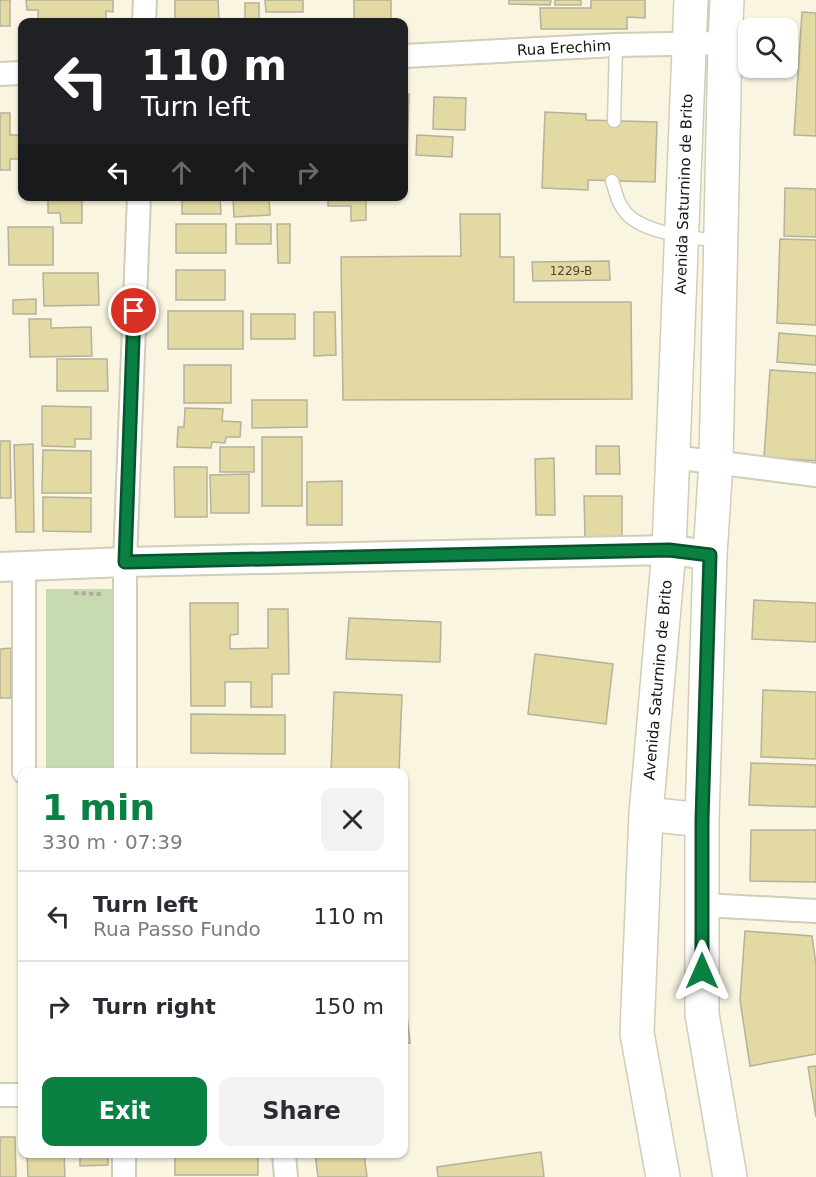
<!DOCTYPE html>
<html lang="en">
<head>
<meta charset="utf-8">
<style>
	:root { --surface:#fff; --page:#f2f2f3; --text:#2b2b33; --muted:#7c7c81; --line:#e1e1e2; --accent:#0b8043 }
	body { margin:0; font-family:"DejaVu Sans",sans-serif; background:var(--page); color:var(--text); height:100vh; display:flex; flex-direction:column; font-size:22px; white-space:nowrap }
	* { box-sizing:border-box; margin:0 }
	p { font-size:20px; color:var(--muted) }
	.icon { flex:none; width:33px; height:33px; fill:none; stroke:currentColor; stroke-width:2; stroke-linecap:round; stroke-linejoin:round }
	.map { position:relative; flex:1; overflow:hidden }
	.details { position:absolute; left:18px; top:768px; width:390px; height:390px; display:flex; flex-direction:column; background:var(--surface); border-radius:12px; box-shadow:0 2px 4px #0004 }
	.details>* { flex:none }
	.hud { position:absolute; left:18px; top:18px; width:390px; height:183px; border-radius:12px; box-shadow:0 2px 4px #0004; background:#202124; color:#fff; overflow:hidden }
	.tools { position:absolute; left:738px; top:18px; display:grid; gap:12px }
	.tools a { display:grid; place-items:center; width:60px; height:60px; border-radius:12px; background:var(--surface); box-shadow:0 2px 4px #0004; font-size:30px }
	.pin { position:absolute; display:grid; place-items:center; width:51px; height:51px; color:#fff; margin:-26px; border:3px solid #fff; border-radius:50%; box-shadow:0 2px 6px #0007 }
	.me { position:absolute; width:66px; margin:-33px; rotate:0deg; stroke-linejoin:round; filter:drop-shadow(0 0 4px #0008) }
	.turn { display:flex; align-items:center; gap:21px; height:126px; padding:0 24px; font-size:27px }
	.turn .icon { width:78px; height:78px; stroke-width:2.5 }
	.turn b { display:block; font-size:42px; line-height:51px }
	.lanes { display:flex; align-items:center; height:57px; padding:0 24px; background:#0003; justify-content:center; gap:30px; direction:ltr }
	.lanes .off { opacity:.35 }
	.round { display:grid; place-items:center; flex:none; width:63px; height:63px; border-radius:12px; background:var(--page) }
	.overview { display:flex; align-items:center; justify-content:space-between; height:102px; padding:0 24px }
	h1 { font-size:36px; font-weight:600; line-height:45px; color:var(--accent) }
	.button { display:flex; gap:12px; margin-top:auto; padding:12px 24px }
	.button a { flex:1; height:69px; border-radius:12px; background:var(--accent); color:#fff; font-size:24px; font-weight:600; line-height:69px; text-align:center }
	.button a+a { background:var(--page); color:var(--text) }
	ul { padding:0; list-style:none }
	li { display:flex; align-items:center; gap:18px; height:90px; padding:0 24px; border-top:2px solid var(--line) }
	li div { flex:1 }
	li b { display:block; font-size:22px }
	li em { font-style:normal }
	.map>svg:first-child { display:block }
	.green { fill:#c8dab1 }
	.building { fill:#e3d9a2; stroke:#b4b19d; stroke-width:1.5 }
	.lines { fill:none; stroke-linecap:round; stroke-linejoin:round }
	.service-casing { stroke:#d0cdb9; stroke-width:15 }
	.minor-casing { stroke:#d0cdb9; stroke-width:26 }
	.tertiary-casing { stroke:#d0cdb9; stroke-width:32 }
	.secondary-casing { stroke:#d0cdb9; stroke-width:36 }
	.path { stroke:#b0ad9e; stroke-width:4; stroke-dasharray:4.5 3; stroke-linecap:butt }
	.service { stroke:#fff; stroke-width:12 }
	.minor { stroke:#fff; stroke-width:22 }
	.tertiary { stroke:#fff; stroke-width:28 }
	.secondary { stroke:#fff; stroke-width:33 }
	.route-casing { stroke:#07532c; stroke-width:15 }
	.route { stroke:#0b8043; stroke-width:10 }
	.labels { text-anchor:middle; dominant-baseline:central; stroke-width:5; stroke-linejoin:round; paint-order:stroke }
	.number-label { font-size:12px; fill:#4a4734 }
	.street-label { font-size:15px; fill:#17160f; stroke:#fff }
</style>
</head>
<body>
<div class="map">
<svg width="816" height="1177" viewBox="0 0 816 1177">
	<rect width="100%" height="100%" fill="#f9f5e1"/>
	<path class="green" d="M 46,589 L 123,589 L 121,772 L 46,772 Z"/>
	<path class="building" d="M 0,0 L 10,0 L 10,26 L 0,26 Z
		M 26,0 L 113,0 L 113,12 L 106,11 L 106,22 L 38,22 L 38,10 L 27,10 Z
		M 175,0 L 218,0 L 219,21 L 175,21 Z
		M 265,0 L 303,0 L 303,12 L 266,12 Z
		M 354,0 L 391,0 L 391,22 L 354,22 Z
		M 509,0 L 551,0 L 550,5 L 509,4 Z
		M 555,0 L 581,0 L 581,5 L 555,5 Z
		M 591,0 L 645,0 L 645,18 L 627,17 L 627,29 L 541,29 L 540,8 L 591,8 Z
		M 245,3 L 259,3 L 259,19 L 245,19 Z
		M 802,12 L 816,13 L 816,136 L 794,135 Z
		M 404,94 L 409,94 L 407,157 L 404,157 Z
		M 434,97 L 466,98 L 465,130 L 433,129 Z
		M 545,112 L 586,114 L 586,120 L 657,122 L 655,182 L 588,180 L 588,190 L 542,188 Z
		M 0,113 L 10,113 L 10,135 L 22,135 L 22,159 L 10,159 L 10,170 L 0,170 Z
		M 417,135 L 453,137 L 452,157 L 416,155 Z
		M 785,188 L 816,189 L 816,237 L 784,236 Z
		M 48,196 L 82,196 L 82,223 L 61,223 L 60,213 L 48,213 Z
		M 182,196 L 220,196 L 221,214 L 182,214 Z
		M 253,196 L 269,196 L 270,215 L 234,217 L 233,199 L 253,199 Z
		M 328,196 L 366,196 L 366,220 L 351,221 L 351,206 L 328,206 Z
		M 460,214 L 500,214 L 500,257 L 514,257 L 514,302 L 631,302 L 632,399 L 343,400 L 341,257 L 461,256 Z
		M 176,224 L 226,224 L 226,253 L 176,253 Z
		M 236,224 L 271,224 L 271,244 L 236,244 Z
		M 277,224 L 290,224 L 290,263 L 278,263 Z
		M 8,227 L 53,227 L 53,265 L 9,265 Z
		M 780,239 L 816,240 L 816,325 L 777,323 Z
		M 609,261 L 610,280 L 533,281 L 532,262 Z
		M 176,270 L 225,270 L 225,300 L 176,300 Z
		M 43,273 L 98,273 L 99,305 L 44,306 Z
		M 36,299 L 36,314 L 13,314 L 13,300 Z
		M 168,311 L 243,311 L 243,349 L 168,349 Z
		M 314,312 L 335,312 L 336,355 L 314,356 Z
		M 251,314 L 295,314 L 295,339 L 251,339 Z
		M 29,319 L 51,319 L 51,328 L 91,327 L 92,356 L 30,357 Z
		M 779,333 L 816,336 L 816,365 L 777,362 Z
		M 57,359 L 107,359 L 108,391 L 57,391 Z
		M 184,365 L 231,365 L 231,403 L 184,403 Z
		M 770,370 L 816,373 L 816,461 L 764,457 Z
		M 252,400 L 307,400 L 307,427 L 252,428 Z
		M 42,406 L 91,407 L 91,439 L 75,439 L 75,447 L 42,446 Z
		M 185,408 L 223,409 L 222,421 L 241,422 L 240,437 L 226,437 L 225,443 L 212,442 L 211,448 L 177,447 L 178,427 L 184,427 Z
		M 262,437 L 302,437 L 302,506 L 262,506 Z
		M 0,441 L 10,441 L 11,498 L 0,498 Z
		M 33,444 L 34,532 L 16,532 L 14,445 Z
		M 596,446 L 619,446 L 620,474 L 596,474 Z
		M 220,447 L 254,447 L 254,472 L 220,472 Z
		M 43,450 L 91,451 L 91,493 L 42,493 Z
		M 554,458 L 555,515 L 536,515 L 535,459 Z
		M 174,467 L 207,467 L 207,517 L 175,517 Z
		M 249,474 L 249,513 L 211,513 L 210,475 Z
		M 342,481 L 342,525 L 307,525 L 307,482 Z
		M 584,496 L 622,496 L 622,537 L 585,537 Z
		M 43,497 L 91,498 L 91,532 L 43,531 Z
		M 754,600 L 816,603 L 816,642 L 752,639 Z
		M 190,603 L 238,603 L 238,634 L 230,635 L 230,649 L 268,648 L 268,609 L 288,609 L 289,674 L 272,674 L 272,707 L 251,707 L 251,682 L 225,682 L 225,706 L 191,706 Z
		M 349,618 L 441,622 L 440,662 L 346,659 Z
		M 11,648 L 11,698 L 0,698 L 0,649 Z
		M 535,654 L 613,664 L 606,724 L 528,714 Z
		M 763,690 L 816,692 L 816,759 L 761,757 Z
		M 334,692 L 402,695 L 399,772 L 331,772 Z
		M 191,714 L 285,715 L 285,754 L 191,753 Z
		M 751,763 L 816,765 L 816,807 L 749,805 Z
		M 751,830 L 816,830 L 816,882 L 750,881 Z
		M 745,931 L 812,936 L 816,964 L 816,1054 L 750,1066 L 740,1000 Z
		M 404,987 L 410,1043 L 404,1044 Z
		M 816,1066 L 816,1117 L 808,1067 Z
		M 0,1137 L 15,1137 L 16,1177 L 0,1177 Z
		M 541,1152 L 544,1177 L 438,1177 L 437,1167 Z
		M 27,1154 L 64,1154 L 65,1177 L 28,1177 Z
		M 80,1154 L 108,1154 L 108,1165 L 80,1166 Z
		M 175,1154 L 258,1154 L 258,1175 L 175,1175 Z
		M 315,1154 L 364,1154 L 367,1177 L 318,1177 Z"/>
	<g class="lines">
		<defs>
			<path id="service" d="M 614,121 L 616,45
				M 612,181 C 616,193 618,205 627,214 C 646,234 694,238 720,241"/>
			<path id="minor" d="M 144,22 L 145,0
				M 404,56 L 616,45 L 725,43
				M 0,74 L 22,73
				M 673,457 L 816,475
				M 24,566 L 24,772
				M 125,772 L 125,562 L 139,196
				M 703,905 L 816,911
				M 0,1095 L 22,1095
				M 284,1154 L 286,1177
				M 124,1177 L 124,1154"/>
			<path id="tertiary" d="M 0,567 L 125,562 L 669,550 L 710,555"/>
			<path id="secondary" d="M 727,0 L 725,43 L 716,462 L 710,555 L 702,820 L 702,1014 L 730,1177
				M 646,814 L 702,820
				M 663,1177 L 637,1033 L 646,814 L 669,550 L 691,0"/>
		</defs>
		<use href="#service" class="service-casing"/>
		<use href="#minor" class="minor-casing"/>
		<use href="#tertiary" class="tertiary-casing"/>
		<use href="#secondary" class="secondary-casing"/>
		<path class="path" d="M 74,593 L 103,594"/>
		<use href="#service" class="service"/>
		<use href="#minor" class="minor"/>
		<use href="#tertiary" class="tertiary"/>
		<use href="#secondary" class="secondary"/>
	</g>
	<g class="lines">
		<defs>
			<path id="route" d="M 134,311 L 125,562 L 669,550 L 710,555 L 702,820 L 702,971"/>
		</defs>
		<use href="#route" class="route-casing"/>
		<use href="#route" class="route"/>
	</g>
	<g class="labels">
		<g class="number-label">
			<text x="571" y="271">1229-B</text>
		</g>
		<g class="street-label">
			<text transform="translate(564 48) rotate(-3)">Rua Erechim</text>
			<text transform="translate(684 194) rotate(-88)">Avenida Saturnino de Brito</text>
			<text transform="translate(658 680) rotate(-85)">Avenida Saturnino de Brito</text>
		</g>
	</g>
</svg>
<div class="tools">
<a><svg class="icon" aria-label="search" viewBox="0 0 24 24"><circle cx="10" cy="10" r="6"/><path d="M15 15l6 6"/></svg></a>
</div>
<div class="pin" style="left:134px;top:311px;background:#d93025"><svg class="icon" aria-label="arrive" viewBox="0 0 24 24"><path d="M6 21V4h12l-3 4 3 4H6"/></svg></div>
<svg class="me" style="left:702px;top:971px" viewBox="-20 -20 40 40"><path d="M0-17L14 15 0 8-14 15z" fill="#0b8043" stroke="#fff" stroke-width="4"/></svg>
<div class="hud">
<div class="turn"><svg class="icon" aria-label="left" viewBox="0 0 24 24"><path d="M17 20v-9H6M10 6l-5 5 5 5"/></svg><div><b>110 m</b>Turn left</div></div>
<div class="lanes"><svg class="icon" aria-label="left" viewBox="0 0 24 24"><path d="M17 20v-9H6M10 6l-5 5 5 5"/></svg><svg class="icon off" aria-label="ahead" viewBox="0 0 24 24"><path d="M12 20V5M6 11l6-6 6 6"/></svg><svg class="icon off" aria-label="ahead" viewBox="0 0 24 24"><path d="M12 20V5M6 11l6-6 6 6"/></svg><svg class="icon off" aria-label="right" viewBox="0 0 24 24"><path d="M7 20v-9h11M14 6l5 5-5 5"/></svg></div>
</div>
<section class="details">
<div class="overview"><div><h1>1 min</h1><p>330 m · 07:39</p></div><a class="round"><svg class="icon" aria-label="close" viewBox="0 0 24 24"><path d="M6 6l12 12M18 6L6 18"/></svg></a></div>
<ul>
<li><svg class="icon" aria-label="left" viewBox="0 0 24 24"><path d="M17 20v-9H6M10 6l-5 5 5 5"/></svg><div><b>Turn left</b><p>Rua Passo Fundo</p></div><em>110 m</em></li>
<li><svg class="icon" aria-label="right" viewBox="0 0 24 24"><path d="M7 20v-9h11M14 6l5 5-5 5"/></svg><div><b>Turn right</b></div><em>150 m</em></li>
</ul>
<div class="button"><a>Exit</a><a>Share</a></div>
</section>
</div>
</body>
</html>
